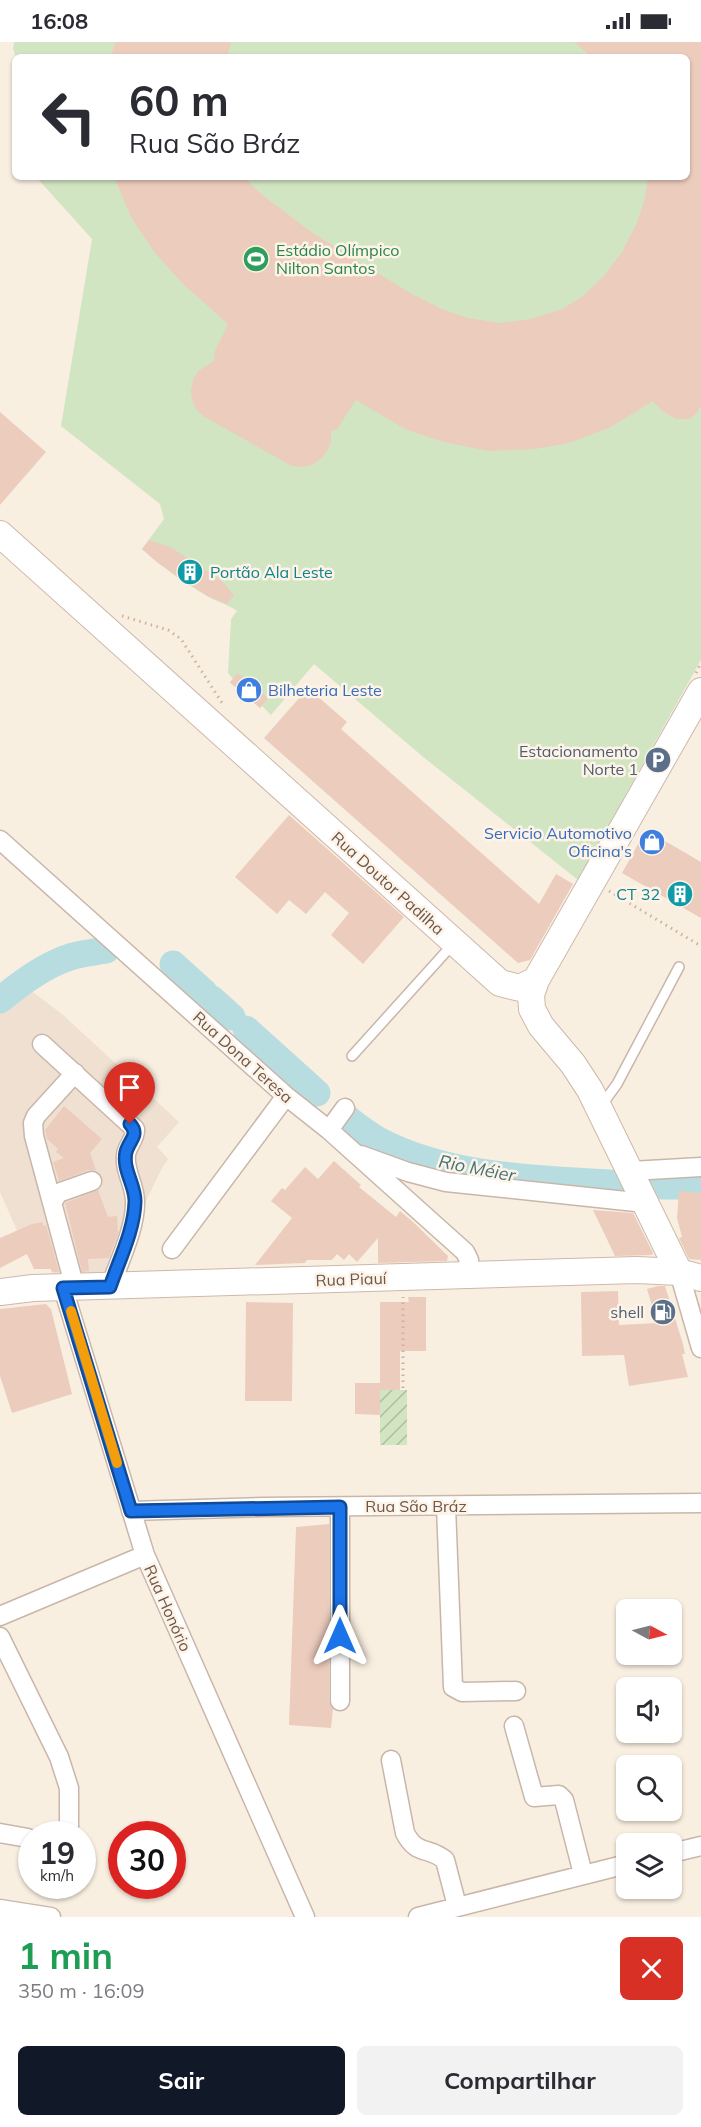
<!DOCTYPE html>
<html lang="pt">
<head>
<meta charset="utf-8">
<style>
	:root { --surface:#fff; --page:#f2f2f3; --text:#2b2b33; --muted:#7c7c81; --accent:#111827 }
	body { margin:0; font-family:Mulish,sans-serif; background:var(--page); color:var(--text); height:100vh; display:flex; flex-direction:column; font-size:22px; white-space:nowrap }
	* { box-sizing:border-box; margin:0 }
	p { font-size:20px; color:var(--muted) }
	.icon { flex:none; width:33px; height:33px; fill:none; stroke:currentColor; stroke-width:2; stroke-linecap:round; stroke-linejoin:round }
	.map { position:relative; height:1875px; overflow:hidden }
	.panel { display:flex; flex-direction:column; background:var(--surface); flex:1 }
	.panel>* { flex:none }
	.top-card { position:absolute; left:12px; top:12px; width:678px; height:126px; border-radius:9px; box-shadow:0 2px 4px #0004; background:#fff; color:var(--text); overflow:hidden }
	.needle { width:39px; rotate:97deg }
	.controls { position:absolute; left:616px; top:1557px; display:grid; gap:12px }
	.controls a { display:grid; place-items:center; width:66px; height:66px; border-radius:9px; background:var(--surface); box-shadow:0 2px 4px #0004; font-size:30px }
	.speed { position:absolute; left:18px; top:1779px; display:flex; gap:12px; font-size:30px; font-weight:700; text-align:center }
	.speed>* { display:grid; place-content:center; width:78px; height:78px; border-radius:50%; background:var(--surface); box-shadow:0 2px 4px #0004; line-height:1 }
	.speed small { font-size:15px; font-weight:400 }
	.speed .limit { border:9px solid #d22; background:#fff; color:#111 }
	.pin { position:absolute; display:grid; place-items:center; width:51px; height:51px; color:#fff; margin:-62px -26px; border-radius:50% 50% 50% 0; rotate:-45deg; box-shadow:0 0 6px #0007 }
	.pin .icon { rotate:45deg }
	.me { position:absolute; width:66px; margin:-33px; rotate:0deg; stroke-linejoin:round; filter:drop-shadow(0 0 4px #0008) }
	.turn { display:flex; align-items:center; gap:21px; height:126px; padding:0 18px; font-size:27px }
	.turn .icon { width:78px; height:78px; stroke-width:2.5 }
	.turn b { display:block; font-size:42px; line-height:51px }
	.round { display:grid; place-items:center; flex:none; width:63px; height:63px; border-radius:9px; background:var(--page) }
	.headline { display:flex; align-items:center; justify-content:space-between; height:102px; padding:0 18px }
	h1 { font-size:36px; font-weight:700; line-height:45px; color:#1e9e55 }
	.primary-button { display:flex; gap:12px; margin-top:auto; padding:12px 18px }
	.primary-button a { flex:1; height:69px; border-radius:9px; background:var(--accent); color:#fff; font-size:24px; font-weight:700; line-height:69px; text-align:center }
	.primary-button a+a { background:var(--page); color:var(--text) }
	.status { display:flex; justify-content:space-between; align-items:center; height:42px; padding:0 30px; background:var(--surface); direction:ltr }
	.status svg { height:16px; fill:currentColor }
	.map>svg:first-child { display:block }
	.residential { fill:#f0e0d1 }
	.park { fill:#d2e5c2 }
	.garden { fill:url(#garden-furrows) }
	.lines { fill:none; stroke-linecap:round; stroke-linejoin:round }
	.river { stroke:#b8dde1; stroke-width:27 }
	.building { fill:#ecccbc }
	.lane-casing { stroke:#c9b6aa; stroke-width:12 }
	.street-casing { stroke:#c9b6aa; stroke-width:21 }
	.secondary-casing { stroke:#ceb8aa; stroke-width:28 }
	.path { stroke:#d0b09f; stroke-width:3; stroke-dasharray:1.5 4.5; stroke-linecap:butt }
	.lane { stroke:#fff; stroke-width:9 }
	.street { stroke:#fff; stroke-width:18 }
	.secondary { stroke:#fff; stroke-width:26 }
	.route-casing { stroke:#114b97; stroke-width:15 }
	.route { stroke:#1a73e8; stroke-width:10 }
	.slow { stroke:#f59e0b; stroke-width:10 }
	.labels { text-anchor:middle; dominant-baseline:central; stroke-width:5; stroke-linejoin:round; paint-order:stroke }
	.leisure-label { font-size:16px; fill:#27864d; stroke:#fdf3e7; text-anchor:start }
	.culture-label { font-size:16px; fill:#0d838f; stroke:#fdf3e7; text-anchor:start }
	.shop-label { font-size:16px; fill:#366cbe; stroke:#fdf3e7; text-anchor:start }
	.service-label { font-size:16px; fill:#4e5e75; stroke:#fdf3e7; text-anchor:end }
	.street-label { font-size:16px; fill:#6e564b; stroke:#fdf3e7 }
	.water-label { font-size:18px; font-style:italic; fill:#437379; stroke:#fdf3e7 }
</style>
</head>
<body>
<div class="status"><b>16:08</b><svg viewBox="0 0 49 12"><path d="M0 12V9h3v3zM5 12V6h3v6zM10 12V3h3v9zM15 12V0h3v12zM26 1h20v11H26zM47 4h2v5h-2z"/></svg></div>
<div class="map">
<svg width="701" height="1875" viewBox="0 0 701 1875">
	<defs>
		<pattern id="garden-furrows" width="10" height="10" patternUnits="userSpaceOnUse" patternTransform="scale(1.5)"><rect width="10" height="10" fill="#d2e5c2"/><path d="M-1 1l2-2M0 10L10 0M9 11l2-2" fill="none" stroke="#afbca0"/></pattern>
	</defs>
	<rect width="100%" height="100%" fill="#f9efe1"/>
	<path class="residential" d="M 23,943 L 62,972 L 179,1080 L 157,1105 L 168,1117 L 167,1119 L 163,1124 L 144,1163 L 119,1230 L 53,1233 L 51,1227 L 34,1227 L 0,1150 L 0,963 Z"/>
	<path class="park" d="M 14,0 L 701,0 L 701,618 L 578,838 L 422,714 L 314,622 L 271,673 L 262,664 L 260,666 L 230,641 L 233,637 L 228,631 L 231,577 L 237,569 C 227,562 217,560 207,554 C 184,541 162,525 142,507 L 164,477 L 160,462 L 61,384 L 92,197 L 36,135 L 687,135 L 687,15 L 16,15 L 13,7 Z"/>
	<path class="garden" d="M 380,1348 L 407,1348 L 407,1403 L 380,1403 Z"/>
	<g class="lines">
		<path class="river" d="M 173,922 L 204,950
			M 212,957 L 232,975
			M 0,958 C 21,941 46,922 73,914 C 84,911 95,910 106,908
			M 246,987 L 317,1051
			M 344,1074 C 355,1082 366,1091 378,1098 C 452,1137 539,1136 621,1142
			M 662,1144 L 701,1144"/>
	</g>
	<path class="building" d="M 115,0 L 231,0 L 227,15 L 111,15 Z
		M 574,0 L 701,0 L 701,364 L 696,372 L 690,377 L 676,377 L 662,369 L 653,359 L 611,385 L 569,401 L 535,407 L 488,409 L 440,399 L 405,387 L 356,358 L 337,387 L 331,389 L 331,400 L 327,409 L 321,417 L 312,423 L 302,425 L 292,424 L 283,419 L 203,374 L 196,367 L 192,358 L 191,348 L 193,338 L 198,329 L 214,319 L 215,309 L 228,282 L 183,242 L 155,211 L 131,175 L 114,135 L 244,135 L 261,152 L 314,192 L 410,251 L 444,268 L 468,276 L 500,281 L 531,277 L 562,267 L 583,254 L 603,235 L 622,210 L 636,183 L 644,160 L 648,135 L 687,135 L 687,15 L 592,15 Z
		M 0,370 L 46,410 L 0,463 Z
		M 149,498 L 172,506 L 222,539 L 234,553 L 227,562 L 209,555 L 158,521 L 142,507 Z
		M 238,631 L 268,656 L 260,666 L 230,640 Z
		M 308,646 L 347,680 L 341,687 L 539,862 L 556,832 L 573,842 L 530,918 L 518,921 L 264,696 Z
		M 289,773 L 404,875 L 363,922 L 331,893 L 349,871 L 325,850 L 306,872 L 289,858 L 277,872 L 235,835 Z
		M 646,788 L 701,820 L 701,876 L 622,831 Z
		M 64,1064 L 102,1097 L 90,1111 L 96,1128 L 88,1128 L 59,1139 L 53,1120 L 64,1116 L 56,1110 L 58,1107 L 47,1097 L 45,1088 Z
		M 334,1119 L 361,1143 L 359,1145 L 396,1175 L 400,1169 L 413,1180 L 448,1214 L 447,1219 L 378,1221 L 378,1196 L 357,1220 L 349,1212 L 344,1218 L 337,1212 L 332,1218 L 307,1218 L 305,1221 L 255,1223 L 292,1176 L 271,1159 L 282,1146 L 285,1148 L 305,1125 L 318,1137 Z
		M 98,1148 L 108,1175 L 117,1174 L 118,1192 L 109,1216 L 88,1217 L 89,1229 L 82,1230 L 65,1161 Z
		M 679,1149 L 701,1151 L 701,1218 L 689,1217 L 679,1196 L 682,1195 L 677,1176 Z
		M 593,1168 L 633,1171 L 653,1211 L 652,1213 L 615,1214 Z
		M 43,1180 L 43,1184 L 46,1183 L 59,1230 L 52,1230 L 51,1227 L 34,1227 L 27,1212 L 0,1226 L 0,1196 L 32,1182 Z
		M 658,1244 L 665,1244 L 683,1302 L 685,1312 L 682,1312 L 688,1335 L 629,1344 L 624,1313 L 582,1314 L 581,1250 L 618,1249 L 619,1283 L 657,1281 L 647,1247 Z
		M 408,1255 L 426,1255 L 426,1309 L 400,1309 L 400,1348 L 380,1348 L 380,1373 L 355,1372 L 355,1341 L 380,1341 L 380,1260 L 409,1260 Z
		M 246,1260 L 293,1261 L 292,1359 L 245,1359 Z
		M 46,1262 L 51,1267 L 72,1352 L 12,1371 L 0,1334 L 0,1267 Z
		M 329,1482 L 329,1659 L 333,1667 L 331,1686 L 289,1683 L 296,1485 Z"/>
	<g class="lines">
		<defs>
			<path id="lane" d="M 352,1014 L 453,902
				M 601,1064 L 617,1042 L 679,925"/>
			<path id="street" d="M 0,798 L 286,1054 L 329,1088 L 465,1210 L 469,1218 L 468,1225 L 458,1233
				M 42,1002 L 135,1087 C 136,1097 127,1103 126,1113 C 124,1129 135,1143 135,1159 C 136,1185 119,1220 110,1245
				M 75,1031 L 36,1074 L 33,1081 L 34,1094 L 75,1246
				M 329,1088 L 345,1066
				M 361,1113 L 408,1130 L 446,1140 L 645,1161
				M 631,1129 L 701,1125
				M 52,1161 L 58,1151 L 92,1139
				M 172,1207 L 286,1054
				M 679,1230 L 701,1306
				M 63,1246 L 145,1513 L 305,1875
				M 446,1464 L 453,1645 L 462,1650 L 516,1649
				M 131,1469 L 265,1465 L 701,1461
				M 0,1574 L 145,1513
				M 0,1595 L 59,1715 L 69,1746 L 69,1792
				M 340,1659 L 340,1465
				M 514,1684 L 534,1755 L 559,1753 L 564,1758 L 583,1832
				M 391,1718 L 405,1791 C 417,1814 428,1804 445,1818 L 457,1864
				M 0,1791 L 28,1796
				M 672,1811 L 701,1804
				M 0,1867 L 51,1875
				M 418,1875 L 627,1822"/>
			<path id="secondary" d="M 0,492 L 500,941 L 520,946 L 536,938
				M 679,1230 L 590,1048 L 573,1022 L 541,984 L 532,967 L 531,953 L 536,938 L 701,649
				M 0,1250 L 33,1246 L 637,1228 L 679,1230 L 701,1236"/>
		</defs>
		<use href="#lane" class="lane-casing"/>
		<use href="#street" class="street-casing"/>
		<use href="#secondary" class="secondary-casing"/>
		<path class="path" d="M 122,574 L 168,588 L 181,597 L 224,664
			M 696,631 L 701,621
			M 609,849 L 701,904
			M 403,1346 L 403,1255"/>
		<use href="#lane" class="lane"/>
		<use href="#street" class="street"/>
		<use href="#secondary" class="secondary"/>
	</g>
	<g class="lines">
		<defs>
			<path id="route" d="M 130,1082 C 140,1093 129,1098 126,1110 C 122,1128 136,1144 135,1160 C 134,1189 119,1218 110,1245 L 63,1246 L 131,1469 L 340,1465 L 340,1594"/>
		</defs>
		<use href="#route" class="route-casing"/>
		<use href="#route" class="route"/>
		<path class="slow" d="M 71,1269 L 117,1421"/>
	</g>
	<defs>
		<symbol id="stadium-disc" viewBox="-11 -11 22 22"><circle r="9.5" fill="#2e9e5b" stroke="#fdf3e7"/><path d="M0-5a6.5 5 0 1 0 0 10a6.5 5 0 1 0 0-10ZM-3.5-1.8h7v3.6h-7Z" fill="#fff"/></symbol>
		<symbol id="building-disc" viewBox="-11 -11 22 22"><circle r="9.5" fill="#0f9aa8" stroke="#fdf3e7"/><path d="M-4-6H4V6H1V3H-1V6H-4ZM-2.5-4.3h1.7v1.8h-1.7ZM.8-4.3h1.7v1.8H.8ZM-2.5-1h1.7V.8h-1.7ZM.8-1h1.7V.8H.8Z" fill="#fff"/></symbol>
		<symbol id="shop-disc" viewBox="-11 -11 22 22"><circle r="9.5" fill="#3f7fe0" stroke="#fdf3e7"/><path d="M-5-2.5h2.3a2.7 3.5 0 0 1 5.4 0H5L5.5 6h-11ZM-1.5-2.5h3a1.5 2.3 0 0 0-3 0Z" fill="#fff"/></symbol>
		<symbol id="parking-disc" viewBox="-11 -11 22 22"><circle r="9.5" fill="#5c6f8a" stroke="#fdf3e7"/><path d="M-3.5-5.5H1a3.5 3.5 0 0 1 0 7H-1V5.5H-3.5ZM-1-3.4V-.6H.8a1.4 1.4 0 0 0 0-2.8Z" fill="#fff"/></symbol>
		<symbol id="fuel-disc" viewBox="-11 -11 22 22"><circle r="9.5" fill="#5c6f8a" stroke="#fdf3e7"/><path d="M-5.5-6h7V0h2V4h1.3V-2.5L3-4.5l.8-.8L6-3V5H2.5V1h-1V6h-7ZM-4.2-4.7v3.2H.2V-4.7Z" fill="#fff"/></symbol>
	</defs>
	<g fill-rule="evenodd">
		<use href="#stadium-disc" x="241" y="202" width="30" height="30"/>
		<use href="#building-disc" x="175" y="515" width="30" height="30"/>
		<use href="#shop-disc" x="234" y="633" width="30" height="30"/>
		<use href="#parking-disc" x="643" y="703" width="30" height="30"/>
		<use href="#shop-disc" x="637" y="785" width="30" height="30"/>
		<use href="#building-disc" x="665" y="837" width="30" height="30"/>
		<use href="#fuel-disc" x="648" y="1255" width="30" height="30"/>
	</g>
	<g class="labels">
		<g class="leisure-label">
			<text x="276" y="208">Estádio Olímpico<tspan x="276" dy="18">Nilton Santos</tspan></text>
		</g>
		<g class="culture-label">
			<text x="210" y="530">Portão Ala Leste</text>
			<text x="660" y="852" text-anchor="end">CT 32</text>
		</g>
		<g class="shop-label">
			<text x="268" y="648">Bilheteria Leste</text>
			<text x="632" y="791" text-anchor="end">Servicio Automotivo<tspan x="632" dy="18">Oficina's</tspan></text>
		</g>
		<g class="service-label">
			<text x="638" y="709">Estacionamento<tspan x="638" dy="18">Norte 1</tspan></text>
			<text x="644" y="1270">shell</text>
		</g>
		<g class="street-label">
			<text transform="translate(388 841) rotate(42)">Rua Doutor Padilha</text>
			<text transform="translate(243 1015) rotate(42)">Rua Dona Teresa</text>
			<text transform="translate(351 1237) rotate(-2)">Rua Piauí</text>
			<text x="416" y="1464">Rua São Bráz</text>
			<text transform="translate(168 1566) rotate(66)">Rua Honório</text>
		</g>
		<g class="water-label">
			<text transform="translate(477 1126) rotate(11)">Rio Méier</text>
		</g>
	</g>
</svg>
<div class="controls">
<a><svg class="needle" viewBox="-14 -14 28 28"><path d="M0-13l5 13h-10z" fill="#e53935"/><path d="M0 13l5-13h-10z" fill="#7c7c81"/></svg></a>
<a><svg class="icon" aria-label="sound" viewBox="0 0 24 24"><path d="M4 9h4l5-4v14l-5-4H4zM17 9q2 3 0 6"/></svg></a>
<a><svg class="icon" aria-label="search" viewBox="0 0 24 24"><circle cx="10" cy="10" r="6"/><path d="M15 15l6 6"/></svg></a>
<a><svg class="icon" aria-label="layers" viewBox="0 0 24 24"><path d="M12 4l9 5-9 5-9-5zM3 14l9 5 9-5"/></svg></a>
</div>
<div class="speed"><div>19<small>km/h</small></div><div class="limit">30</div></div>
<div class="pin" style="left:130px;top:1082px;background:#d93025"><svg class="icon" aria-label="arrive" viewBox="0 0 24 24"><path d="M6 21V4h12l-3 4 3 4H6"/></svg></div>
<svg class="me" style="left:340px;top:1594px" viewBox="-20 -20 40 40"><path d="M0-17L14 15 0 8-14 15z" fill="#1a73e8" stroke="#fff" stroke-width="4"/></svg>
<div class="top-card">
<div class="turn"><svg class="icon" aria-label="left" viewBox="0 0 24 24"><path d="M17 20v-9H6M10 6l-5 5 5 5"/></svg><div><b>60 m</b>Rua São Bráz</div></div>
</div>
</div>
<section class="panel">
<div class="headline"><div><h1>1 min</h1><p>350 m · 16:09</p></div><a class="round" style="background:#d93025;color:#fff"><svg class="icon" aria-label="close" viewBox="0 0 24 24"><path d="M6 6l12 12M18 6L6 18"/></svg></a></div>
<div class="primary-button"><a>Sair</a><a>Compartilhar</a></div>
</section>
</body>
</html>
